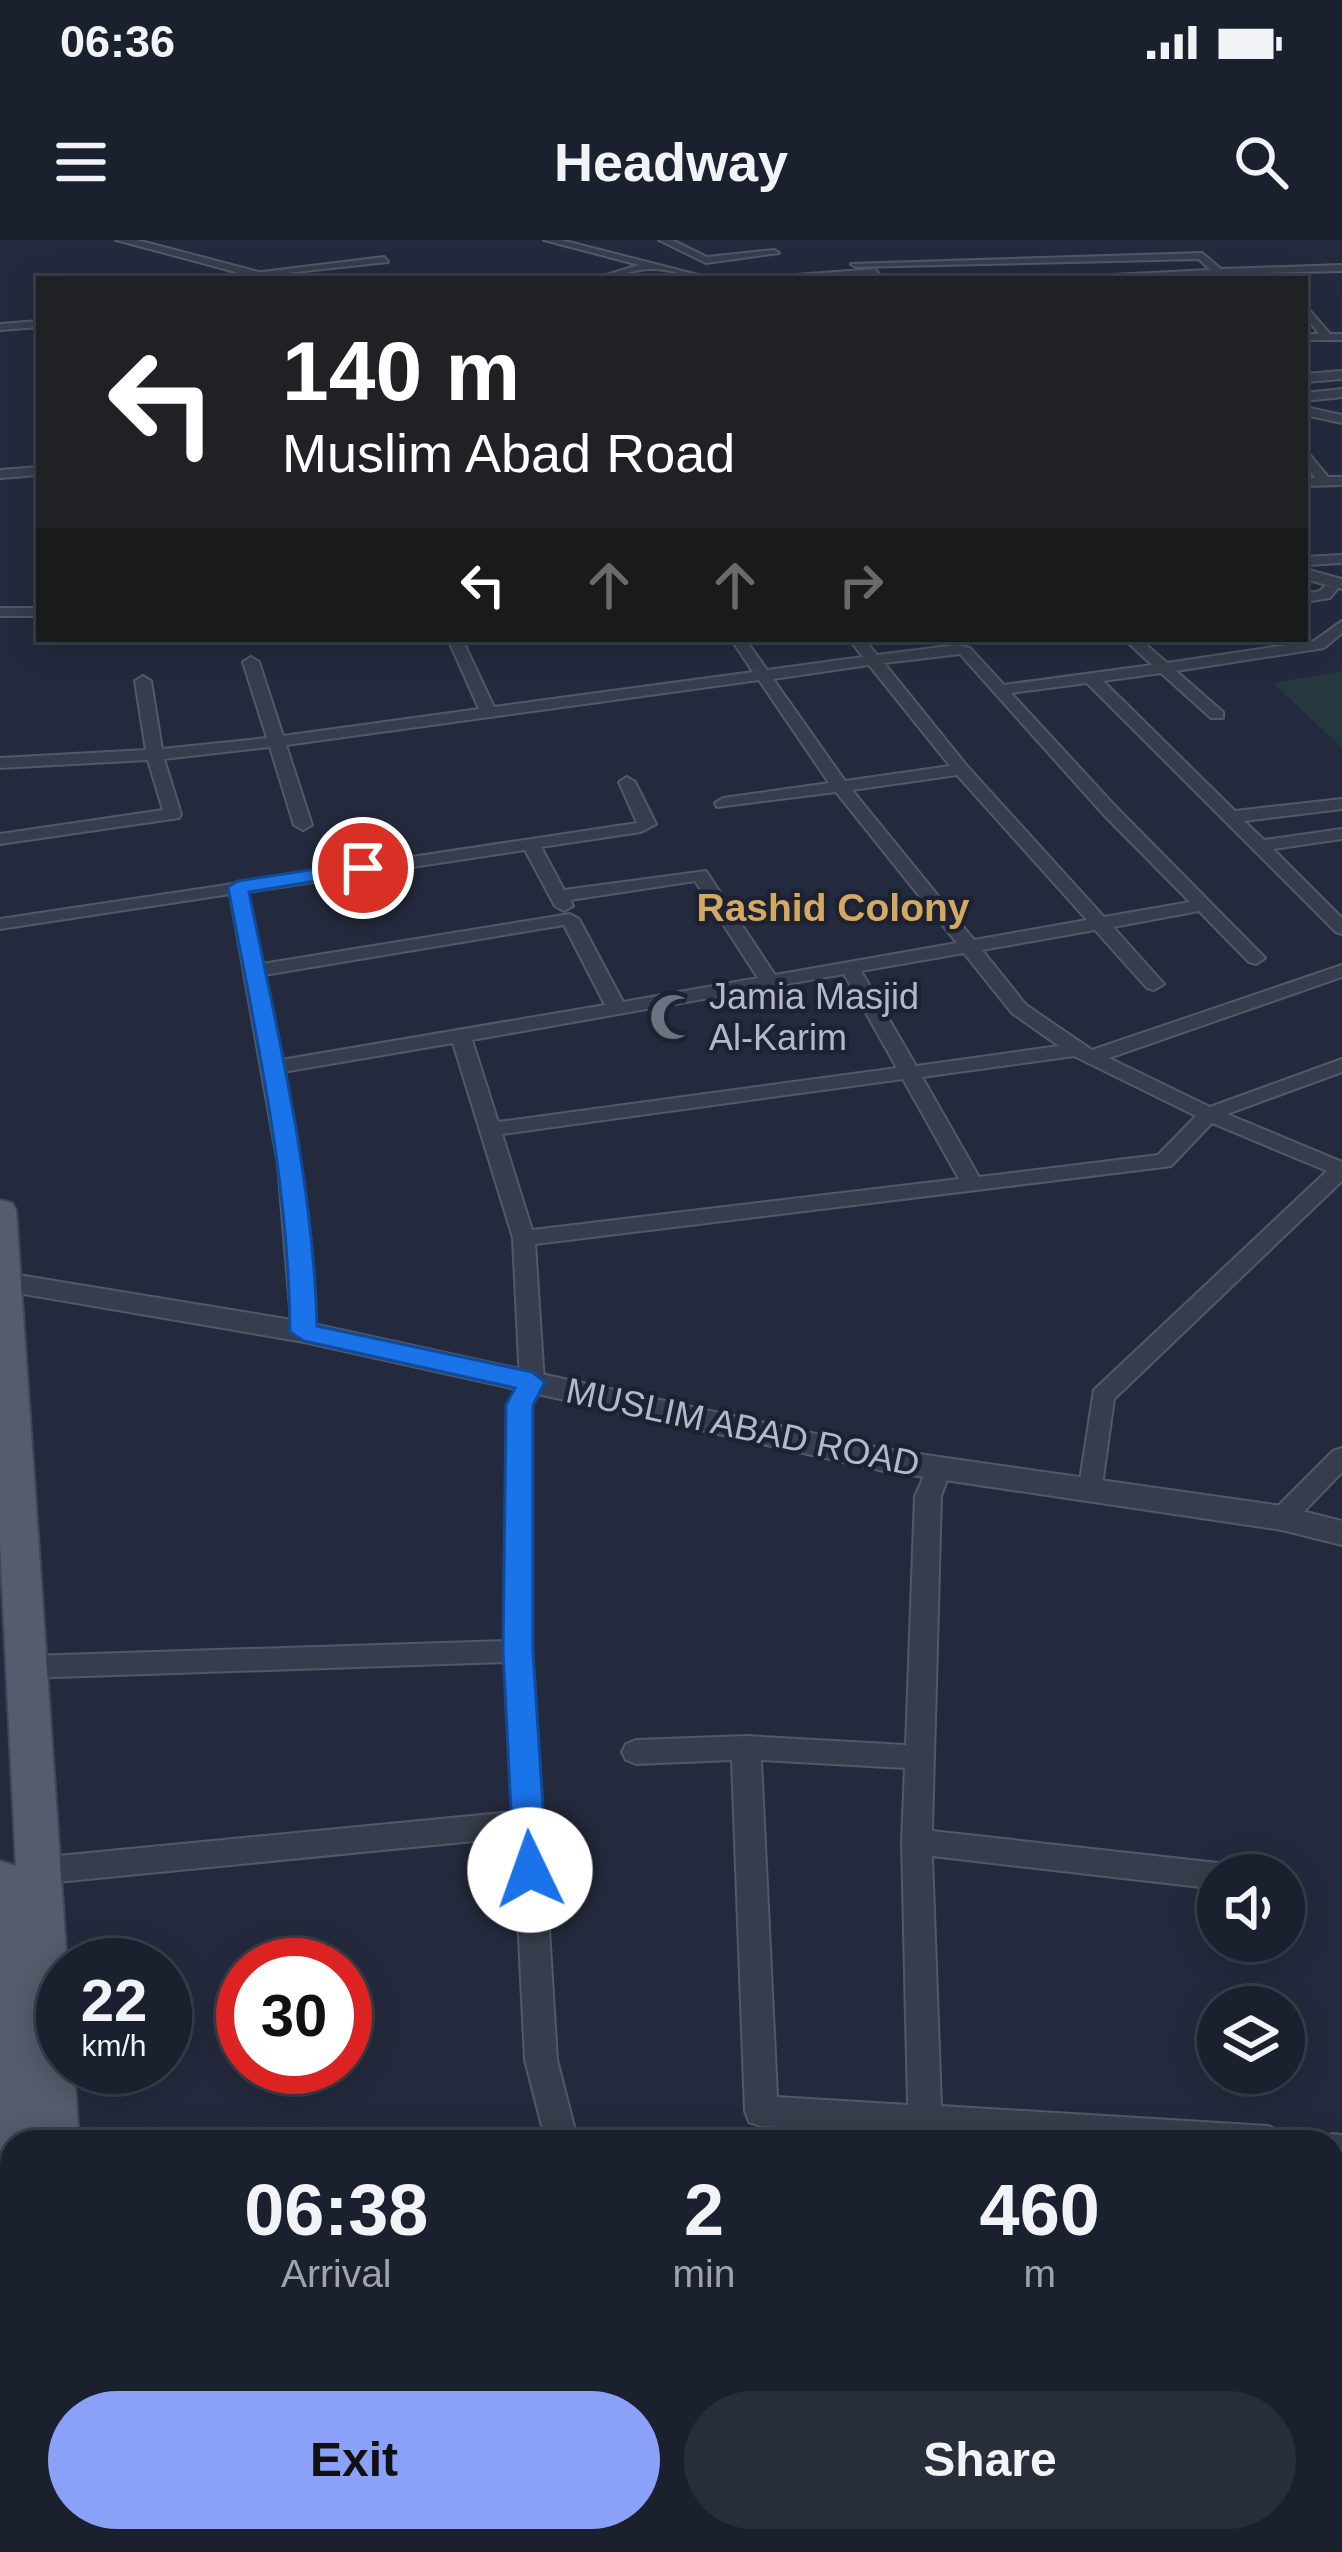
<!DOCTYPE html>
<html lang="en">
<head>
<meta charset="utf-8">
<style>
	:root { --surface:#1b202e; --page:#282d3a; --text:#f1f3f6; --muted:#a0a3aa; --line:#393e4a; --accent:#8aa1f7 }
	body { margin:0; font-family:Helvetica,sans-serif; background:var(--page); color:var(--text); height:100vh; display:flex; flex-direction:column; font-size:45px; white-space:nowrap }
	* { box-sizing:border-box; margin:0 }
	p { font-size:39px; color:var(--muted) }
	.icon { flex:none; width:66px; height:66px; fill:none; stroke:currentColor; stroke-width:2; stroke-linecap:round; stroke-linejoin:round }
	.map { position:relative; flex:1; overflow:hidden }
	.side { position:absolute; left:0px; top:1890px; width:1344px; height:423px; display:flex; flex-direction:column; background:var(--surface); border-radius:36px 36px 0 0; box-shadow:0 6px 30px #0003,0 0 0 3px var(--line) }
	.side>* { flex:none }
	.banner { position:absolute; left:36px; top:36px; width:1272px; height:366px; border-radius:0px; box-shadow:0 6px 30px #0003,0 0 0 3px var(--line); background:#202124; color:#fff; overflow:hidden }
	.controls { position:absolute; left:1197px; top:1614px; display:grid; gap:24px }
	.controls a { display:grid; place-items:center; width:108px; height:108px; border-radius:50%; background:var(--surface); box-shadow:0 6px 30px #0003,0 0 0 3px var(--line); font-size:60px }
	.speed { position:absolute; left:36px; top:1698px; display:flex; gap:24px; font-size:60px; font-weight:700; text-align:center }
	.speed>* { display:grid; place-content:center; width:156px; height:156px; border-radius:50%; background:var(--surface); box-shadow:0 6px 30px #0003,0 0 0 3px var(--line); line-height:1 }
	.speed small { font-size:30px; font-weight:400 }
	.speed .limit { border:18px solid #d22; background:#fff; color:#111 }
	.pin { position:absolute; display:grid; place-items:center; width:102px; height:102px; color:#fff; margin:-51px; border:6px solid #fff; border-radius:50%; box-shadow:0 3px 12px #0007 }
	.me { position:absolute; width:132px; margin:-66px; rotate:357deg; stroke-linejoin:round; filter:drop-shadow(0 0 9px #0008) }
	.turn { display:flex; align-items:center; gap:42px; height:252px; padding:0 48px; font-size:54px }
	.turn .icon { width:156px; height:156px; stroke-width:2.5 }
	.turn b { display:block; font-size:84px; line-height:102px }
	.lanes { display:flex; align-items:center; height:114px; padding:0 48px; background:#0003; justify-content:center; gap:60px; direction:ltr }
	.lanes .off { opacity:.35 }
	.eta { display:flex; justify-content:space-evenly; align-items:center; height:204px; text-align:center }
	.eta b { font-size:72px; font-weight:700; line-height:84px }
	.primary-button { display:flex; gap:24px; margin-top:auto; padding:24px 48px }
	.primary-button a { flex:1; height:138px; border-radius:72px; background:var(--accent); color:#111; font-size:48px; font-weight:700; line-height:138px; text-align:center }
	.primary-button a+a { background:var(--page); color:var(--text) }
	.status { display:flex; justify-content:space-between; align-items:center; height:84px; padding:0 60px; background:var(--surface); direction:ltr }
	.status svg { height:33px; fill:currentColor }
	header { display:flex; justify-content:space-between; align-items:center; height:156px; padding:0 48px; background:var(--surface); font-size:54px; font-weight:700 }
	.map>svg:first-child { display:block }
	.green { fill:#26373e }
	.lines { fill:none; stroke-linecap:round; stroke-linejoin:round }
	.minor-casing { stroke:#535868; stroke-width:4 }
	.tertiary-casing { stroke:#535868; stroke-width:4 }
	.primary-casing { stroke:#414656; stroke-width:4 }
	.minor { fill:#383d4d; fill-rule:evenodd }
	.tertiary { fill:#383d4d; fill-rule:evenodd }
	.primary { fill:#565b6d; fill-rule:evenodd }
	.route { fill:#1a73e8; stroke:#114b97; stroke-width:3 }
	.labels { text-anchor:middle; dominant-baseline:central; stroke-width:9; stroke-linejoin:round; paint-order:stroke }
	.poi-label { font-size:36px; fill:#b4b8c8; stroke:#1d2232; text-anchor:start }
	.street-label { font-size:36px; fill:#b4b8c8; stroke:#1d2232 }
	.far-district-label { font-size:39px; font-weight:bold; fill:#d4a963; stroke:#1d2232 }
</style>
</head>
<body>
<div class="status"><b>06:36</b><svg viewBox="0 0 49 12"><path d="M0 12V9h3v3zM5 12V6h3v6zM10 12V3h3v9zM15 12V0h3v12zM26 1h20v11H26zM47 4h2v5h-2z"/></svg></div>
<header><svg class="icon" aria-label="menu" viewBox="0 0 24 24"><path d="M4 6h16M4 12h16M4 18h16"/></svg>Headway<svg class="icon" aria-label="search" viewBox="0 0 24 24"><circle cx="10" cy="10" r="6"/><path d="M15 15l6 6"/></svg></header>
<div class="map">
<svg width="1342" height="2312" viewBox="0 0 1342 2312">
	<rect width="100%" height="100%" fill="#242a3d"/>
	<path class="green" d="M 1342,431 L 1342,508 L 1273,443 Z"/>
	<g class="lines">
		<defs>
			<path id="minor" d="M 544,0 L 561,0 L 714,39 C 693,39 674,29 653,29 C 634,28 613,39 593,39 L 639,25 Z
				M 659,0 L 672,0 L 707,17 L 774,10 L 779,13 L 706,23 Z
				M 1202,13 L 1221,29 L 1342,25 L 1342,31 L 1032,39 L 1210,30 L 1199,19 L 856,27 L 851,24 Z
				M 384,17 L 388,22 L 250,37 L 245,34 Z
				M 875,29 L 879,34 L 777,39 L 782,36 Z
				M 237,33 L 241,38 L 203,39 Z
				M 1305,65 L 1330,94 L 1342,94 L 1342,100 L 1305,100 L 1305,94 L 1319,94 L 1305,75 Z
				M 39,81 L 39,87 L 0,90 L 0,84 Z
				M 1342,131 L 1342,139 L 1305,142 L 1305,134 Z
				M 1342,149 L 1342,157 L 1305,161 L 1305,153 Z
				M 1305,167 L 1342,175 L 1342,183 L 1305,175 Z
				M 1305,209 L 1328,237 L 1342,237 L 1342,245 L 1305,246 L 1305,238 L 1315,238 L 1305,222 Z
				M 39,227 L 39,235 L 0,238 L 0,230 Z
				M 1342,315 L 1342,323 L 1305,325 L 1305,317 Z
				M 1326,345 L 1338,348 L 1330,358 L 1305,362 L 1305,354 L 1320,351 Z
				M 0,368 L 39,368 L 39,376 L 0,376 Z
				M 1342,381 L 1342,393 L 1324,408 L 1176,431 L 1223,472 L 1223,478 L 1211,478 L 1161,433 L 1103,441 L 1235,571 L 1342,559 L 1342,569 L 1244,581 L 1264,600 L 1342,589 L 1342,599 L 1273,609 L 1342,678 L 1342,694 L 1336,692 L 1087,443 L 1011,453 L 1115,566 L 1265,718 L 1256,724 L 1249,722 L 1199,671 L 1113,687 L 1164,744 L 1154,750 L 1147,748 L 1095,690 L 982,710 L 1026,765 L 1092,810 L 1342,725 L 1342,737 L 1109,818 L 1210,867 L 1342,819 L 1342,832 L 1227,874 L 1342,922 L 1342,941 L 1114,1159 L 1100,1259 L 1082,1259 L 1078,1253 L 1094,1150 L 1327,931 L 1212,883 L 1171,926 L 1164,927 L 535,1004 L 544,1142 L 532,1165 L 532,1411 L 557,1820 L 578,1902 L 546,1902 L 525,1820 L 514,1597 L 37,1644 L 26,1640 L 22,1631 L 26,1622 L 37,1618 L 513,1572 L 505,1422 L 28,1438 L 18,1435 L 14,1427 L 18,1419 L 28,1416 L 505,1401 L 508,1165 L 520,1142 L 513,998 L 453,803 L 283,832 L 307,980 L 316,1092 L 304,1100 L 292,1092 L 278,924 L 230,654 L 0,689 L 0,679 L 637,583 L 619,542 L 627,537 L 635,542 L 656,584 L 641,592 L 541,607 L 564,650 L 706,631 L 775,735 L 957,703 L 836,552 L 717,567 L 715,563 L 723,558 L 829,543 L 759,440 L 286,505 L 312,585 L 303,590 L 294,585 L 270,507 L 164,519 L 181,574 L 179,578 L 0,604 L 0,594 L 163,570 L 148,520 L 0,528 L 0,518 L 146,510 L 135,441 L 143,436 L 151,441 L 162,509 L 267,498 L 243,422 L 251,417 L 259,422 L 283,496 L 479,469 L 448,399 L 462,399 L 494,467 L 753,432 L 731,399 L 745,399 L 767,430 L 863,417 L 849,399 L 864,399 L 877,415 L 957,405 L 970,408 L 1004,445 L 1152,425 L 1124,399 L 1140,399 L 1167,423 L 1314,401 ZM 960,414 L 1103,574 L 1190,662 L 1104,677 L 967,526 L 884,423 ZM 869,425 L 950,526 L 845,541 L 773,439 ZM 957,535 L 1087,680 L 974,700 L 852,550 ZM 525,610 L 555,666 L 564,671 L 573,666 L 570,660 L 695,641 L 758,738 L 623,762 L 579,679 L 570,674 L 262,724 L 248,652 ZM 564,685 L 605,765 L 281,820 L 264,735 ZM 964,713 L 1012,773 L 1059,806 L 916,826 L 861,731 ZM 844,734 L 897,828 L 498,882 L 472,800 ZM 1074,816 L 1196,876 L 1158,915 L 979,937 L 922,837 ZM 903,839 L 959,939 L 532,990 L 502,894 Z
				M 1342,1208 L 1342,1232 L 1291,1285 L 1273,1285 L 1269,1278 L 1273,1271 L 1333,1211 Z
				M 939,1220 L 948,1223 L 951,1229 L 941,1256 L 932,1591 L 1218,1623 L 1229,1627 L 1232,1635 L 1218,1635 L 1218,1649 L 932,1616 L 941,1866 L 1268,1886 L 1280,1891 L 1284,1902 L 1013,1902 L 761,1886 L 749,1882 L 745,1871 L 732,1520 L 636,1524 L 626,1520 L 622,1512 L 626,1504 L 636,1500 L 746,1496 L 906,1505 L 915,1256 L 930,1223 ZM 761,1520 L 905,1528 L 902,1602 L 908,1865 L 777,1857 Z
				M 1332,1894 L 1342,1895 L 1342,1927 L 1332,1926 L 1332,1902 L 1319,1902 Z
				M 12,2009 L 12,2043 L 0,2044 L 0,2010 Z
				M 771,2301 L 809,2301 L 811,2312 L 773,2312 Z"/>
			<path id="tertiary" d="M 116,0 L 137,0 L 285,39 L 262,39 Z
				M 1305,329 L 1342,339 L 1342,349 L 1305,339 Z
				M 0,1032 L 304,1082 L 884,1209 L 1282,1266 L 1342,1281 L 1342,1305 L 1282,1290 L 884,1231 L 304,1102 L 0,1050 Z"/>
			<path id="primary" d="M 0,960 L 12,963 L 16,970 L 67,1725 L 63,1725 L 63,1827 L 74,1827 L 79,1902 L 12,1902 L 12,1950 L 0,1945 L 0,1621 L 16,1626 L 0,1304 Z
				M 12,2278 L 12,2301 L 104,2301 L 105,2312 L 0,2312 L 0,2295 Z"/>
		</defs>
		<use href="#minor" class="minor-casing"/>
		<use href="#tertiary" class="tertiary-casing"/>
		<use href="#primary" class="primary-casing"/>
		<use href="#minor" class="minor"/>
		<use href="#tertiary" class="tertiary"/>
		<use href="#primary" class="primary"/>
	</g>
	<path class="route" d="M 363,622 L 373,628 L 370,632 L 249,652 C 278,796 313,938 317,1086 L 532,1132 L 545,1142 L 533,1165 L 533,1411 L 547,1630 L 542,1640 L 530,1644 L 518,1640 L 514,1630 L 503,1411 L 506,1165 L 515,1148 L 304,1101 L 290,1092 C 289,941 256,795 228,647 L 238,641 Z"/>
	<defs>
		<symbol id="mosque-bare" viewBox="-9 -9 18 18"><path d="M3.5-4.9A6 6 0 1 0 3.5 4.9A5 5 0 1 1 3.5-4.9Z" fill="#6b7280" stroke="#1d2232" stroke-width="2.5" paint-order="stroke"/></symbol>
	</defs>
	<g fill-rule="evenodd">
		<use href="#mosque-bare" x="640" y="744" width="66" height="66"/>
	</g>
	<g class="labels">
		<g class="poi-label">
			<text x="709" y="756">Jamia Masjid<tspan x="709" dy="41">Al-Karim</tspan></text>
		</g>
		<g class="street-label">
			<text transform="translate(743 1187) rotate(12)">MUSLIM ABAD ROAD</text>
		</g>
		<g class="far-district-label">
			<text x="833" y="667">Rashid Colony</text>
		</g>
	</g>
</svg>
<div class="controls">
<a><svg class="icon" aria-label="sound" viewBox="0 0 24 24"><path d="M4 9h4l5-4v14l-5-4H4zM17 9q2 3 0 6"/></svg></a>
<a><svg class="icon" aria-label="layers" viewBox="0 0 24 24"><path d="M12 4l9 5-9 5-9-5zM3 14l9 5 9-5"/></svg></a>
</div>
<div class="speed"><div>22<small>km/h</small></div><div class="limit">30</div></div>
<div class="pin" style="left:363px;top:628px;background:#d93025"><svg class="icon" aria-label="arrive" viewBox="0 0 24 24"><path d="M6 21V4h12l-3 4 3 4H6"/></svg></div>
<svg class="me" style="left:530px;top:1630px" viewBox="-20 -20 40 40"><circle r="19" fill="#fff"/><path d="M0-13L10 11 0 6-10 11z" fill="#1a73e8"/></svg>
<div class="banner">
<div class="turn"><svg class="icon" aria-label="left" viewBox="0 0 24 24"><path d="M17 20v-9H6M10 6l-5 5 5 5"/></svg><div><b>140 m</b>Muslim Abad Road</div></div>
<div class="lanes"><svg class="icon" aria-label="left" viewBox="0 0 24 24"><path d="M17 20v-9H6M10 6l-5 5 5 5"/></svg><svg class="icon off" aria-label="ahead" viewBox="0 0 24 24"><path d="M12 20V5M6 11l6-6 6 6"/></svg><svg class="icon off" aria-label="ahead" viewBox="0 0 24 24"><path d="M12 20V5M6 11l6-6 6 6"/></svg><svg class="icon off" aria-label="right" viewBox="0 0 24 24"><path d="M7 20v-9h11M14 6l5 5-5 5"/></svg></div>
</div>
<section class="side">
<div class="eta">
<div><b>06:38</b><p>Arrival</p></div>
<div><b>2</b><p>min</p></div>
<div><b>460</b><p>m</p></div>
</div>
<div class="primary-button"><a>Exit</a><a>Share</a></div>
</section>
</div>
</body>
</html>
